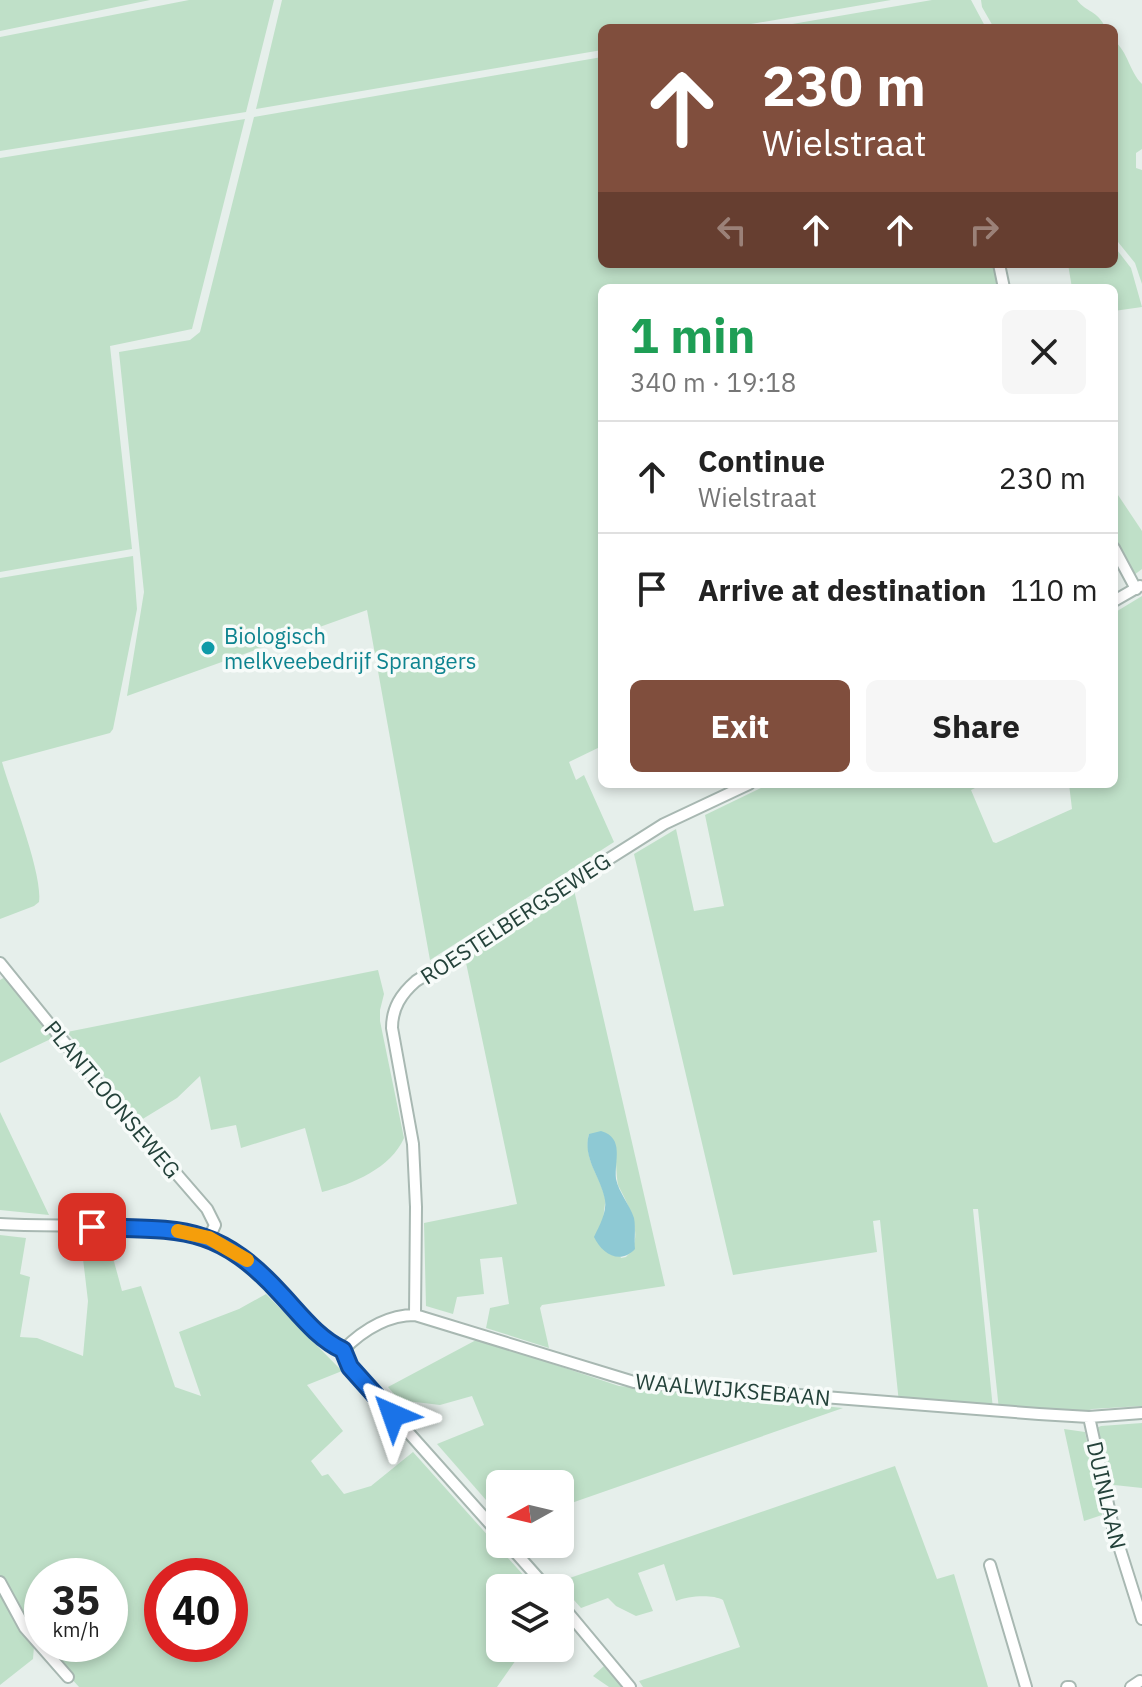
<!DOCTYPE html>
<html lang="en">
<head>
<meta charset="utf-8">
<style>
	:root { --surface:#fff; --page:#f6f6f6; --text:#222; --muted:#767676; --line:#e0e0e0; --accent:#804e3d }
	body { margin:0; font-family:"IBM Plex Sans",sans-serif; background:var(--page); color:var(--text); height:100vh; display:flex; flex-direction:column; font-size:30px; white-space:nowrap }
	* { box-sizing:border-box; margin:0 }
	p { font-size:26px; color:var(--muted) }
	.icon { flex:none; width:44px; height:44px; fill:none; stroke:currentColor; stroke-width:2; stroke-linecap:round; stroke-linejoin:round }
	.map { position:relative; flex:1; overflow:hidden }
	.drawer { position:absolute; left:598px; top:284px; width:520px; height:504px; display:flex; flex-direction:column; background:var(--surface); border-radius:12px; box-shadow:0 4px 12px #0003 }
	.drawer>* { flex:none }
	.guide { position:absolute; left:598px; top:24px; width:520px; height:244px; border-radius:12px; box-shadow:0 4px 12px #0003; background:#804e3d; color:#fff; overflow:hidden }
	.needle { width:52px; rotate:262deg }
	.controls { position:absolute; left:486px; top:1470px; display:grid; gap:16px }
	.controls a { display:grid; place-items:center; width:88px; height:88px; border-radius:12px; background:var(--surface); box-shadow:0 4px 12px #0003; font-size:40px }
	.speed { position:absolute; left:24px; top:1558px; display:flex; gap:16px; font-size:40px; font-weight:700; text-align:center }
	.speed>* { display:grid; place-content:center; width:104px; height:104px; border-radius:50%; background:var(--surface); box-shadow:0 4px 12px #0003; line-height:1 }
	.speed small { font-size:20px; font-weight:400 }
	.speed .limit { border:12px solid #d22; background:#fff; color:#111 }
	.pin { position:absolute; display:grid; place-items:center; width:68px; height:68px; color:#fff; margin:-34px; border-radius:16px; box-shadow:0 4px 12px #0006 }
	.me { position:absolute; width:88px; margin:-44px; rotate:317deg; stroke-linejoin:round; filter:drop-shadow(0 0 6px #0008) }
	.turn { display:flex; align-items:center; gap:28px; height:168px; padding:0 32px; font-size:36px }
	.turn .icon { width:104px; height:104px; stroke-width:2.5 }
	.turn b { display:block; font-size:56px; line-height:68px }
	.lanes { display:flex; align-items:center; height:76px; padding:0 32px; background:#0003; justify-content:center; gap:40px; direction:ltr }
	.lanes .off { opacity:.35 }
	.round { display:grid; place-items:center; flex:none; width:84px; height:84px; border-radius:12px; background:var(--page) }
	.summary { display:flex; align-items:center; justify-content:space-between; height:136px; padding:0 32px }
	h1 { font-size:48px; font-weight:700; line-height:60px; color:#1e9e55 }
	.action { display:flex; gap:16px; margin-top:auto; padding:16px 32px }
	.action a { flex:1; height:92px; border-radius:12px; background:var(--accent); color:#fff; font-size:32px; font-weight:700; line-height:92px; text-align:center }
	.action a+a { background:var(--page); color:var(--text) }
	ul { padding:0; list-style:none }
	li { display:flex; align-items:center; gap:24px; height:112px; padding:0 32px; border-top:2px solid var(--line) }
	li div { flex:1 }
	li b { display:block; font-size:30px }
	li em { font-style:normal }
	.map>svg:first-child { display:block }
	.green { fill:#bfe0c8; fill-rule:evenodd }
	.water { fill:#8ec9d4 }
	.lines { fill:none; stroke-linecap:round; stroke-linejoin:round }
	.minor-casing { stroke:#a8b8b2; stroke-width:14 }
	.minor { stroke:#fff; stroke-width:10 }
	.route-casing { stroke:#114b97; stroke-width:20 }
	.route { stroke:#1a73e8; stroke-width:14 }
	.slow { stroke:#f59e0b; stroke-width:14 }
	.culture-dot { fill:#0f9aa8; stroke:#f7fbf9; stroke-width:3 }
	.labels { text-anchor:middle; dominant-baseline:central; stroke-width:7; stroke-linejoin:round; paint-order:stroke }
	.culture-label { font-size:22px; fill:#0d838f; stroke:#f7fbf9; text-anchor:start }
	.street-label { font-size:22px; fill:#24423a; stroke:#f7fbf9 }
</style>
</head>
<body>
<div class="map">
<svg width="1142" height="1687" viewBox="0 0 1142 1687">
	<rect width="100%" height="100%" fill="#e6efeb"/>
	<path class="green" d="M 0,0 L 150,0 L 0,31 Z
		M 189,0 L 274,0 L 246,112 L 0,151 L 0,37 Z
		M 282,0 L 891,0 L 728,28 L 602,28 L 602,50 L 256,109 Z
		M 932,0 L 971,0 L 986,28 L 769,28 Z
		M 981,0 L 1077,0 C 1087,13 1096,9 1106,28 L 994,28 L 982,7 Z
		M 1114,40 C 1129,54 1129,71 1142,84 L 1142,149 L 1136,153 L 1136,168 L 1142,170 L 1142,284 L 1135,263 L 1114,237 Z
		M 602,57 L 602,264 L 997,264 L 1001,288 L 602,288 L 602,746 L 569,762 L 576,780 L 584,775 L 614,842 L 430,960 L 367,610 L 127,696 L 144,592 L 119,352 L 190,340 L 200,332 L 254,117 Z
		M 245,119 L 192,329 L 110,346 L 132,549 L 0,572 L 0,158 Z
		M 1114,246 L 1131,268 L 1142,307 L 1114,311 L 1114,288 L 1072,288 L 1068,264 L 1114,264 Z
		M 1114,489 L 1142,531 L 1142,569 L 1134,575 L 1114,539 Z
		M 133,556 L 137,609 L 113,729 L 110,733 L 2,762 C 11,794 43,874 39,902 L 34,906 L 0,919 L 0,578 Z
		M 1142,596 L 1142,1406 L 1092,1409 L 1076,1415 L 999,1410 L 978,1209 L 973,1209 L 993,1409 L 899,1403 L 880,1220 L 873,1221 L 877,1252 L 733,1275 L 634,854 L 676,829 L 694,911 L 724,906 L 705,815 L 769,784 L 983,784 L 971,790 L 993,842 L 996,843 L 1072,809 L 1069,784 L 1114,784 L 1114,613 Z
		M 574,890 L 665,1286 L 542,1305 L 540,1308 L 549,1348 L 486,1328 L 490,1308 L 509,1304 L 502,1257 L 480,1259 L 484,1294 L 457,1297 L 453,1314 L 426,1306 L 424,1223 L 517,1204 L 465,958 ZM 589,1134 L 615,1143 C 616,1151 616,1183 619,1187 C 629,1206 646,1238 626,1257 L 621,1258 C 616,1245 606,1230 604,1217 C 603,1211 606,1204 605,1198 C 600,1175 583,1159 589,1134 Z
		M 378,970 L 384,994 L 380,1010 L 380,1021 L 404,1138 C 391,1168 353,1184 322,1192 L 305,1128 L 241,1148 L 236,1125 L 211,1130 L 200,1076 L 177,1098 L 141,1120 L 67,1032 Z
		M 5,977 L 55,1037 L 0,1063 L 0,980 Z
		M 0,1112 L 49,1215 L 0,1210 Z
		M 0,1235 L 26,1238 L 20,1274 L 30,1277 L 20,1337 L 37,1338 L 83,1356 L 88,1301 L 81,1242 L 109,1243 L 122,1291 L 141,1286 L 175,1387 L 201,1396 L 179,1332 L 239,1309 L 266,1294 L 342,1371 L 307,1385 L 343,1431 L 311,1461 L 322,1476 L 328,1474 L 344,1494 L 371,1486 L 413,1452 L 535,1588 L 500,1588 L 500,1648 L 552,1648 L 545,1658 L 523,1650 L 497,1687 L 79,1687 L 31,1634 L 0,1577 ZM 42,1576 L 110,1576 L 110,1644 L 42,1644 ZM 162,1576 L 230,1576 L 230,1644 L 162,1644 Z
		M 478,1339 L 619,1386 L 843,1408 L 560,1507 L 560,1484 L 500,1484 L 500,1516 L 437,1444 L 484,1425 L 472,1396 L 440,1405 L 399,1400 L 388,1387 Z
		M 1142,1423 L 1142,1488 L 1105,1484 L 1094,1429 L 1101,1426 Z
		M 1064,1429 L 1085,1432 L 1102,1515 L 1084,1521 Z
		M 895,1466 L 937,1579 L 954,1574 L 988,1687 L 643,1687 L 639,1681 L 740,1647 L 723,1600 C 712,1594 688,1596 676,1601 L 664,1564 L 638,1573 L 653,1611 L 636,1616 L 616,1606 L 608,1598 L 581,1608 L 558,1582 Z
		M 0,1593 L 34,1646 L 33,1659 L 0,1685 Z
		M 604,1666 L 622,1687 L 609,1687 L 593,1676 Z"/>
	<path class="water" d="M 601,1131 C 625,1138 614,1161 616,1179 C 619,1193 630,1205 634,1218 C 636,1228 634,1241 635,1249 C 620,1265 602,1254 594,1237 C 599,1226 607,1213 605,1200 C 601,1177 582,1158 589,1134 Z"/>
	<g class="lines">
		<defs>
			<path id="minor" d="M 999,264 L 1004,288
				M 1114,548 L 1136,589
				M 1114,601 L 1140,586
				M 0,963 L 90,1074 L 207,1209 L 215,1225 L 209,1238
				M 0,1224 C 72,1229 187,1215 245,1258 C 281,1284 302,1331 343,1350 L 350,1367 L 500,1535
				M 415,1315 L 416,1207 L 413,1144 L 392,1028 C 392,1008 401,994 416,981 L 664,824 L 749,784
				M 343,1350 C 363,1330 386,1315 415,1315 L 634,1382 L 1039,1414 L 1089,1417 L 1142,1413
				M 1089,1417 L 1113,1527 L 1142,1619
				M 508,1544 L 547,1588
				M 990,1565 L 1026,1687
				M 0,1582 L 25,1628 L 68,1677
				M 560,1603 L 630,1687
				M 1067,1687 L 1070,1687
				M 1131,1687 L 1140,1681"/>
		</defs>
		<use href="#minor" class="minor-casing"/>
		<use href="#minor" class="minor"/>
	</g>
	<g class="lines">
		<defs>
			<path id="route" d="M 92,1227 C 180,1230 216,1223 280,1293 C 299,1313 317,1338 343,1350 L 350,1367 L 393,1415"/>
		</defs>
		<use href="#route" class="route-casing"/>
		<use href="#route" class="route"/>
		<path class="slow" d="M 178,1231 L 209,1238 L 247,1260"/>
	</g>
	<circle class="culture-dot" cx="208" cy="648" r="8"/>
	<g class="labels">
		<g class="culture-label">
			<text x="224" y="635">Biologisch<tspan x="224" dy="25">melkveebedrijf Sprangers</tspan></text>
		</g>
		<g class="street-label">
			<text transform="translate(515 918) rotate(-33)">ROESTELBERGSEWEG</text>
			<text transform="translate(113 1099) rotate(50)">PLANTLOONSEWEG</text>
			<text transform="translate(733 1389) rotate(5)">WAALWIJKSEBAAN</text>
			<text transform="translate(1107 1495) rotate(77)">DUINLAAN</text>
		</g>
	</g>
</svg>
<div class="controls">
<a><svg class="needle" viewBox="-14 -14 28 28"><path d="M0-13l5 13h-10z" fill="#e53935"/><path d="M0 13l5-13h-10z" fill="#767676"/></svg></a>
<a><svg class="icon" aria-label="layers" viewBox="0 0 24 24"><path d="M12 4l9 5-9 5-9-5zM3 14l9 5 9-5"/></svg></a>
</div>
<div class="speed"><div>35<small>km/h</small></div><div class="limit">40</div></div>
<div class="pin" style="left:92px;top:1227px;background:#d93025"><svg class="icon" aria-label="arrive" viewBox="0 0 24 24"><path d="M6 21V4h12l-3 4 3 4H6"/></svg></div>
<svg class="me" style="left:393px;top:1415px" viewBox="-20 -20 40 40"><path d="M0-17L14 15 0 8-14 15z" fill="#1a73e8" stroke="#fff" stroke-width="4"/></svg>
<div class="guide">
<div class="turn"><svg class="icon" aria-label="ahead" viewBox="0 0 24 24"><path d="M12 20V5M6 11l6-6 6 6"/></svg><div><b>230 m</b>Wielstraat</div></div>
<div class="lanes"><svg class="icon off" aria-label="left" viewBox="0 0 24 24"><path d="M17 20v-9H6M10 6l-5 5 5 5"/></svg><svg class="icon" aria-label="ahead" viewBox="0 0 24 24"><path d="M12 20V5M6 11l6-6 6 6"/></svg><svg class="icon" aria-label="ahead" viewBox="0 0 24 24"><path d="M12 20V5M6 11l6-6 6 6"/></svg><svg class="icon off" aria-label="right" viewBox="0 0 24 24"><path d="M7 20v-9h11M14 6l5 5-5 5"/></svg></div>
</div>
<section class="drawer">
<div class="summary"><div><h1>1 min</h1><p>340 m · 19:18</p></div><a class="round"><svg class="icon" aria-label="close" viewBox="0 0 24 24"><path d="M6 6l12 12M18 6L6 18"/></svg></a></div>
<ul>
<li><svg class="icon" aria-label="ahead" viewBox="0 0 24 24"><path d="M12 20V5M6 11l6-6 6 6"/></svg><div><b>Continue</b><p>Wielstraat</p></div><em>230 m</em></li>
<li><svg class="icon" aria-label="arrive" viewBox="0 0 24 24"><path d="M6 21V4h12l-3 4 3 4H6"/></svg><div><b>Arrive at destination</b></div><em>110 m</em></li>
</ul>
<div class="action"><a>Exit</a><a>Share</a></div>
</section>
</div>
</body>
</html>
